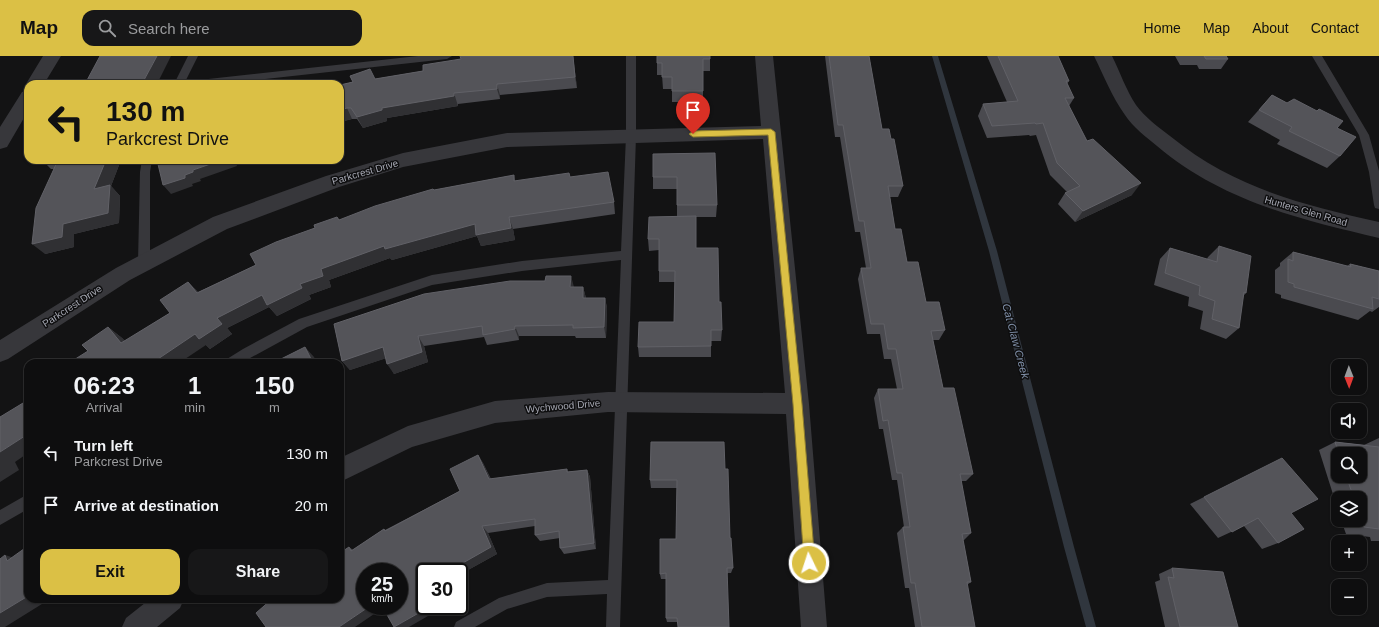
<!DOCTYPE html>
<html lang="en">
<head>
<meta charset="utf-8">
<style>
	:root { --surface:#0e0e0f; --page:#171718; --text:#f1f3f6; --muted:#9b9c9e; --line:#2e2e2f; --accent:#dbc045 }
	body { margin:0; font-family:Arial,sans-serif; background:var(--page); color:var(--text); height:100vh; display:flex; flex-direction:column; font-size:15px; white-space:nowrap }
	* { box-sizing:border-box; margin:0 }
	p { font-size:13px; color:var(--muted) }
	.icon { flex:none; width:22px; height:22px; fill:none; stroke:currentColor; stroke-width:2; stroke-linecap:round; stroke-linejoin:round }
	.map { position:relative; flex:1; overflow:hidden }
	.drawer { position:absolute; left:24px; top:303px; width:320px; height:244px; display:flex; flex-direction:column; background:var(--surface); border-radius:12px; box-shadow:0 1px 3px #0004,0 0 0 1px var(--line) }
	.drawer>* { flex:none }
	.hud { position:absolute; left:24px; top:24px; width:320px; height:84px; border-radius:12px; box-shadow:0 1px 3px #0004,0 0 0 1px var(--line); background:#dbc045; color:#111; overflow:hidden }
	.needle { width:26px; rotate:179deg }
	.fabs { position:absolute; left:1331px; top:303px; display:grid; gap:8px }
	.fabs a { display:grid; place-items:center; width:36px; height:36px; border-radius:8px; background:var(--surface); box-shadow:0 1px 3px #0004,0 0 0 1px var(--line); font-size:20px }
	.speed { position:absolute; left:356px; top:507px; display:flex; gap:8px; font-size:20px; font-weight:700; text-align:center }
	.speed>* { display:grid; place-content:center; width:52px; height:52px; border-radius:50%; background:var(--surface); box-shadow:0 1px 3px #0004,0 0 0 1px var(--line); line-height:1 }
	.speed small { font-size:10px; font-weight:400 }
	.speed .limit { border:2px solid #111; border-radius:6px; background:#fff; color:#111 }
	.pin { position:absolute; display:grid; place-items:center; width:34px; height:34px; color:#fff; margin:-41px -17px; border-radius:50% 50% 50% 0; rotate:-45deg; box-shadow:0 0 4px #0007 }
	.pin .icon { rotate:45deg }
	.me { position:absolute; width:44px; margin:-22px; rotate:356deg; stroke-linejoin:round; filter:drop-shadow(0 0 3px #0008) }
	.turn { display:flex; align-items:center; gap:14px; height:84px; padding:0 16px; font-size:18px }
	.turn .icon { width:52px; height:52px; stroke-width:2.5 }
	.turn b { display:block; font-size:28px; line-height:34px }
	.eta { display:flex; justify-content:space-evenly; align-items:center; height:68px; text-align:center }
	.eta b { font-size:24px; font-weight:600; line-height:28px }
	.primary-button { display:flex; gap:8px; margin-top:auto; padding:8px 16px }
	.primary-button a { flex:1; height:46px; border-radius:12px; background:var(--accent); color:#111; font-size:16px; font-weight:600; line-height:46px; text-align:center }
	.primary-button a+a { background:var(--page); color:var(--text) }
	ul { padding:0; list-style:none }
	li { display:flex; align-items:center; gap:12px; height:52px; padding:0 16px }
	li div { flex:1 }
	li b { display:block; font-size:15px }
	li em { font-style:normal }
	header { display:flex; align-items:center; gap:24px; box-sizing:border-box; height:56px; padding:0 20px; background:var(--accent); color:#111 }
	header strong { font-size:19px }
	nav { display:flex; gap:22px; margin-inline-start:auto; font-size:14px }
	.search { width:280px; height:36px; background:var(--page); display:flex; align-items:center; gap:10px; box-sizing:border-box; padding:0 14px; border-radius:12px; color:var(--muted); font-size:15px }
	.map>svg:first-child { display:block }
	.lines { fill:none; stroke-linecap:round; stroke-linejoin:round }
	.stream { fill:#30363e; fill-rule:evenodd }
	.lane { fill:#37373b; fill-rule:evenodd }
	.street { fill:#37373b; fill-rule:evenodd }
	.wall { fill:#4a4a4f; fill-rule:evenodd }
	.shaded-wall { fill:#303033 }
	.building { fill:#545459; stroke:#616167 }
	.route { fill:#dbc045; stroke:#8e7d2d }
	.labels { text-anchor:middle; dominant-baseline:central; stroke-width:3; stroke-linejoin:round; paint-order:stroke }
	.street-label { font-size:10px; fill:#a6a8b3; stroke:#0e0e0f }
	.water-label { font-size:11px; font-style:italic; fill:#8191aa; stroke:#0e0e0f }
</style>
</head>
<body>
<header>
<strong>Map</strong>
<div class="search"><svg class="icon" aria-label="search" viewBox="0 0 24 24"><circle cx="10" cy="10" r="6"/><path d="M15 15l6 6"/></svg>Search here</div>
<nav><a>Home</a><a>Map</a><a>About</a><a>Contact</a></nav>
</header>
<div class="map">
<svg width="1379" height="571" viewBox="0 0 1379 571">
	<rect width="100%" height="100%" fill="#131314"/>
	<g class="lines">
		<path class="stream" d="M 932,0 L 938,0 L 997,195 L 1074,491 L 1096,571 L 1086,571 L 1064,491 L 989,195 Z"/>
		<path class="lane" d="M 188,0 L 198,0 L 184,28 L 174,28 Z
			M 418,0 L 452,0 L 447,3 L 220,28 L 185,28 L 190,25 Z
			M 626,0 L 636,0 L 636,80 L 620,571 L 606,571 L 607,538 L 547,541 L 507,553 L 475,571 L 454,571 L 456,566 L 499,542 L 547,527 L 608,524 L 621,204 L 522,215 L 432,229 L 307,271 L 241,307 L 225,307 L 227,303 L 243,293 L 299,263 L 432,219 L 522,205 L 621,195 L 626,80 Z
			M 1312,0 L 1322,0 L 1369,79 L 1379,115 L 1379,153 L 1375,152 L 1374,149 L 1369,116 L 1359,79 Z
			M 142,104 L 152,104 L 150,116 L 150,207 L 148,210 L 144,212 L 140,210 L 138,207 L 140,116 Z
			M 28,438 L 28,453 L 0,469 L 0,454 Z"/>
		<path class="street" d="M 43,0 L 61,0 L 44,28 L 28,28 L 28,31 L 26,28 Z
			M 755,0 L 773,0 L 809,348 L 827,571 L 801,571 L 786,358 L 608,356 L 495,367 L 412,391 L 340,426 L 340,402 L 408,370 L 495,345 L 608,336 L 785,337 L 763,83 L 507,91 L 403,111 L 339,131 L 227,173 L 130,224 L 8,303 L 0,306 L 0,284 L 116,212 L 213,161 L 326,120 L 403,97 L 507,77 L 761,70 Z
			M 1094,0 L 1112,0 C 1120,16 1126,34 1136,49 C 1145,61 1158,71 1170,80 C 1234,132 1300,148 1379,166 L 1379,182 C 1299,163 1222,145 1157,90 C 1146,81 1133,71 1125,59 C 1112,41 1104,20 1094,0 Z
			M 28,34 L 28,55 L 7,91 L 0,93 L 0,71 L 22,36 Z
			M 150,543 L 184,543 L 180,552 L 157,571 L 122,571 L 126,562 Z"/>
	</g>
	<path class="wall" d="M 573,0 L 577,32 L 500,39 L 500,43 L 458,48 L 458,50 L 387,62 L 387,65 L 363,72 L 357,63 L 352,63 L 340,66 L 340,29 L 353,26 L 350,20 L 375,23 L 423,15 Z
		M 710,0 L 710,15 L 703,15 L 703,46 L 672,46 L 672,33 L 663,33 L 662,19 L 657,19 L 657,7 Z
		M 825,0 L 869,0 L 882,73 L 891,83 L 903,130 L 898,141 L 890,141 L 895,173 L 907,206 L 926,246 L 945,274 L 939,284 L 933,284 L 943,332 L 973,418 L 966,425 L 961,425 L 971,477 L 964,484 L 963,484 L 971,526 L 967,529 L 975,571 L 915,571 L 909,532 L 905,532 L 897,477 L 903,471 L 904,471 L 897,424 L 892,424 L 883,373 L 879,373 L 874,342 L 878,333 L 897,333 L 891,303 L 884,303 L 880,278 L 867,278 L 858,223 L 861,212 L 866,212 L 860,176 L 855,176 L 840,81 L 835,81 Z
		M 987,0 L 1058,0 L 1069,25 L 1067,28 L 1074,42 L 1069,50 L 1087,85 L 1132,139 L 1075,166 L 1058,148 L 1065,137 L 1067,136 L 1050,119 L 1036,79 L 1030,80 L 1029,79 L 987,82 L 978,60 L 983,48 L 1007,46 Z
		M 1175,0 L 1226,0 L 1228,3 L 1221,13 L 1199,13 L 1197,9 L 1180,9 Z
		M 1272,39 L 1287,47 L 1317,55 L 1337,72 L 1340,100 L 1327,112 L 1277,88 L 1280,84 L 1248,66 Z
		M 653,98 L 717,149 L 716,161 L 696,161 L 696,192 L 719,246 L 722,274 L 721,285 L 711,285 L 711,301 L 639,301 L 638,291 L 674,266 L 675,226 L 659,226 L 659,194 L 649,195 L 648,183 L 677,160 L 677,133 L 653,133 Z
		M 42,104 L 121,104 L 111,130 L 120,140 L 119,167 L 74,178 L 74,191 L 45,198 L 54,113 L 51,113 Z
		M 514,119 L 515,125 L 570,121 L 614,146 L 615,158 L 513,173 L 515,184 L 481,190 L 477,180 L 392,204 L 390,202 L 329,224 L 331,231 L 309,239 L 311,243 L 277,260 L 269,251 L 227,272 L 232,278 L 210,293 L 206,289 L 88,295 L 108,271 L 122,282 L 125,285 L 170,257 L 188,226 L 198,236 L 256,209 L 315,172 L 337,161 L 339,164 L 434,134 Z
		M 1219,190 L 1246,237 L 1243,240 L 1239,272 L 1226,283 L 1200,273 L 1203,255 L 1188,250 L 1189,241 L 1154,229 L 1160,203 L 1170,192 L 1207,203 L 1208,201 Z
		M 1293,196 L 1347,210 L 1350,208 L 1379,215 L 1379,251 L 1372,256 L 1370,255 L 1358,264 L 1281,242 L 1281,239 L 1275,237 L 1275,214 L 1280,210 L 1280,207 Z
		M 574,231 L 583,231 L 586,242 L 605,242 L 607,252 L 606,282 L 576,282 L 575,280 L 519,280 L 519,284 L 487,289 L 484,281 L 424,290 L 428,306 L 394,318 L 386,302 L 350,314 L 342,305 L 334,268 Z
		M 1379,382 L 1379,485 L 1371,485 L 1370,481 L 1346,478 L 1341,464 L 1360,464 L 1360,442 L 1338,442 L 1338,454 L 1319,394 L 1335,386 L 1364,389 ZM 1338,398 L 1360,398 L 1360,420 L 1338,420 Z
		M 478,399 L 483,407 L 491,423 L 567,413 L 568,416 L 587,414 L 590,421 L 596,493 L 564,498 L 560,492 L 560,482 L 540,485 L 535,479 L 535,470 L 488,477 L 497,498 L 459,519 L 459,516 L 425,516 L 425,550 L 440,553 L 386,556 L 382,558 L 377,556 L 349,491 L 353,494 L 384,473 L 385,474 L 460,435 Z
		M 725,413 L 730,482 L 733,512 L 731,517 L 728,517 L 678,566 L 667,566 L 666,562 L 666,523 L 661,523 L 660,518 L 676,483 L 677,432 L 651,432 L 650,424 Z
		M 1204,441 L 1291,457 L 1278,487 L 1262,493 L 1244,470 L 1218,482 L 1190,448 Z
		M 1172,512 L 1238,571 L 1165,571 L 1155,526 L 1160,524 L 1159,518 Z"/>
	<path class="shaded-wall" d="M 157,0 L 171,0 L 158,26 L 159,28 L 147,28 L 144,24 Z
		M 573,0 L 577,32 L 575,21 Z
		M 497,28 L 500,39 L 500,43 L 497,33 Z
		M 454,37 L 458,50 L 387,62 L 387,65 L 363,72 L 357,61 L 382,52 Z
		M 347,52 L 352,63 L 340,66 L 340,54 Z
		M 106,104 L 121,104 L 111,130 L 120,140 L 119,167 L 74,178 L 74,191 L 45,198 L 32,188 L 63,168 L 94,133 Z
		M 222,104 L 235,104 L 237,110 L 200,123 L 201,125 L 192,128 L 193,130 L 171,138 L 163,129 L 185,119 L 193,114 Z
		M 1141,127 L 1132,139 L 1075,166 L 1083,155 Z
		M 509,161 L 513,173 L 515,184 L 481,190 L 477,180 L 392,204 L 390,202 L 329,224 L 331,231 L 309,239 L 311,243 L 277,260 L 269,251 L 227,272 L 232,278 L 210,293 L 206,289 L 179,307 L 152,307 L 217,262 L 262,239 L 300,228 L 321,213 L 384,190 L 475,168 Z
		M 571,220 L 574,231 L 573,242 L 570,231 Z
		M 188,226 L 199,237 L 197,237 Z
		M 583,231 L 586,242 L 583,242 Z
		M 605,242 L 607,252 L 606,282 L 604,271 Z
		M 515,270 L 519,280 L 519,284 L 515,273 Z
		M 108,271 L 122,282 L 135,297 L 121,287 Z
		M 418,280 L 424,290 L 428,306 L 394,318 L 387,308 Z
		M 305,291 L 314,301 L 317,307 L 313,307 Z
		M 383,291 L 390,301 L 350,314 L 342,305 Z
		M 28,378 L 28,397 L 15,406 L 19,414 L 0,426 L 0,396 Z
		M 478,399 L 483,407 L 494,431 L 489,423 Z
		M 587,414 L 590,421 L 596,493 L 594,487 Z
		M 482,470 L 488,477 L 497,498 L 459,519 L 459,516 L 447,516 Z
		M 5,499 L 24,505 L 7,505 Z
		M 28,540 L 28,543 L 50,543 L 5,571 L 0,571 L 0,557 Z
		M 370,550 L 383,550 L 390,554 L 382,558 L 377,556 L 355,571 L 339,571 Z
		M 431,550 L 438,550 L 440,553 L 409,571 L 394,571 Z"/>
	<path class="building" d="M 100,0 L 157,0 L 144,24 L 157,24 L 155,28 L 85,28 Z
		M 460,0 L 573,0 L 575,21 L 497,28 L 497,33 L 454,37 L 454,40 L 382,52 L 382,54 L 357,61 L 351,52 L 347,52 L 340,54 L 340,29 L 353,26 L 350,20 L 370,13 L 375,23 L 423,15 L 423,9 L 461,3 Z
		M 657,0 L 710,0 L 710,3 L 703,3 L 703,35 L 672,35 L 672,21 L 662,21 L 662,7 L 657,7 Z
		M 829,0 L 869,0 L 882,73 L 889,73 L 891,83 L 894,83 L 903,130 L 888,130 L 895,173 L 901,173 L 907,206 L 918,206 L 926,246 L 939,246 L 945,274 L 931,275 L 943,332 L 954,332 L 973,418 L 960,418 L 971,477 L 962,478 L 971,526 L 967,526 L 975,571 L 922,571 L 915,527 L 911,527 L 903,471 L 910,471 L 902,417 L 897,417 L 888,364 L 883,365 L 878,333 L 903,333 L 896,293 L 888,293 L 884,268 L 871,268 L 861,212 L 871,212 L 864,165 L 859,165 L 843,69 L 838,69 Z
		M 998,0 L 1058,0 L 1069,25 L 1066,25 L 1074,42 L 1065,42 L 1087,85 L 1093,83 L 1141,127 L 1083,155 L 1065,137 L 1080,130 L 1057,107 L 1043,67 L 1036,68 L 1035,67 L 992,70 L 983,48 L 1018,45 Z
		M 1204,0 L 1226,0 L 1228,3 L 1206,3 Z
		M 1272,39 L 1287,47 L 1294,43 L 1317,55 L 1319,53 L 1343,65 L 1337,72 L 1356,81 L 1340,100 L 1289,75 L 1292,71 L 1259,54 Z
		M 715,97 L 717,149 L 677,149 L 677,121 L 653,121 L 653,98 Z
		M 58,104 L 106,104 L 94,133 L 110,129 L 108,157 L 63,168 L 62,181 L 32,188 L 36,152 Z
		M 157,104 L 222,104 L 193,114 L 193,116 L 185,119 L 185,122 L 163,129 Z
		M 608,116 L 614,146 L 509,161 L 511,172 L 476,179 L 475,168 L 385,193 L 384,190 L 321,213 L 323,220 L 300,228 L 302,232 L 267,249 L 262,239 L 217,262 L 222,268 L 199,283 L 195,278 L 152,307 L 69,307 L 88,295 L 82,289 L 108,271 L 121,287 L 170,257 L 160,244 L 188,226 L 197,237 L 256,209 L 250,198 L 276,186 L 315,172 L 314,169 L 337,161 L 339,164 L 375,150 L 433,133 L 434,134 L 514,119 L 514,125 L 569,117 L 570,121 Z
		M 696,160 L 696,192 L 718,192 L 719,246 L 721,246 L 722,274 L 711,274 L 711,290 L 638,291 L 639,266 L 674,266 L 675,215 L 659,215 L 659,183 L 648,183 L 649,161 Z
		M 1219,190 L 1251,200 L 1246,237 L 1244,236 L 1239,272 L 1212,263 L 1215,245 L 1199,239 L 1200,230 L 1165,217 L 1170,192 L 1217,206 Z
		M 1293,196 L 1351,211 L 1350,208 L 1379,215 L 1379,243 L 1372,241 L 1373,253 L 1294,231 L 1294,228 L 1288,226 L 1288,203 L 1293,205 Z
		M 546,220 L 571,220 L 570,231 L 583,231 L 583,242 L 605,242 L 604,271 L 573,272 L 573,269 L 515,270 L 515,273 L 483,279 L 482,270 L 418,280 L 422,296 L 387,308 L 383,291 L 342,305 L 334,268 L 424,238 L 510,225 L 545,225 Z
		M 305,291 L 313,307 L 273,307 Z
		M 28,344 L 28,378 L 0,396 L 0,361 Z
		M 651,386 L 724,386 L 725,413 L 728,413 L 730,482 L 731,482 L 733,512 L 727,512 L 729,571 L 678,571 L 677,562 L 666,562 L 666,517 L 660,518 L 660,483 L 676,483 L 677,424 L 650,424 Z
		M 1335,386 L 1379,391 L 1379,473 L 1364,471 L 1360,460 L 1360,442 L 1354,442 L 1346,420 L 1360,420 L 1360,398 L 1339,398 Z
		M 478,399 L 489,423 L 567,413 L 567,416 L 587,414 L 594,487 L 560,492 L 559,475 L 535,479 L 535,463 L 482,470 L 491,491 L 447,516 L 425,516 L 425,528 L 424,529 L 425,531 L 425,550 L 431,550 L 394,571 L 382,550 L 399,550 L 399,516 L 365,516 L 365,550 L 370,550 L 339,571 L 266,571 L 256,557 L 272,543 L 340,543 L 340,497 L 349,491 L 351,495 L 384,473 L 385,475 L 460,435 L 450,413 Z
		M 1282,402 L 1318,443 L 1291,457 L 1304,473 L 1278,487 L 1258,462 L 1232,476 L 1204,441 Z
		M 28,490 L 28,540 L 0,557 L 0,503 L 5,499 L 7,505 Z
		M 1172,512 L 1223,516 L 1238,571 L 1180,571 L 1168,521 L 1174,522 Z
		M 371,550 L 380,550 L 373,554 Z"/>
	<path class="route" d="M 771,73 L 775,76 L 802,348 L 815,507 L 813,511 L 809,513 L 806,511 L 804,507 L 793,348 L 768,79 L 693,81 L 689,78 L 693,75 Z"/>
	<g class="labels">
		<g class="street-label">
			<text transform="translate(365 116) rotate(-16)">Parkcrest Drive</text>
			<text transform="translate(1306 155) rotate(16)">Hunters Glen Road</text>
			<text transform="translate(72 250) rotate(-33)">Parkcrest Drive</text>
			<text transform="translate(563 350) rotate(-5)">Wychwood Drive</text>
		</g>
		<g class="water-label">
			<text transform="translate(1016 285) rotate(75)">Cat Claw Creek</text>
		</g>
	</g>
</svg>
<div class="fabs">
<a><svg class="needle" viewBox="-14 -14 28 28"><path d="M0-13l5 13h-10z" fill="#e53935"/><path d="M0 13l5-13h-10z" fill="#9b9c9e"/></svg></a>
<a><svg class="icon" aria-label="sound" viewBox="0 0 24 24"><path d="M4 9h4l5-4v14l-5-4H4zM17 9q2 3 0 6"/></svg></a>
<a><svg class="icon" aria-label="search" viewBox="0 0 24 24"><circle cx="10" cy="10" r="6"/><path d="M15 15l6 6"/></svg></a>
<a><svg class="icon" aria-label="layers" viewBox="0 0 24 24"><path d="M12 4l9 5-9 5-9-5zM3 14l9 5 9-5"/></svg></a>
<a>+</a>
<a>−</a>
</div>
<div class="speed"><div>25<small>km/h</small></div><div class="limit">30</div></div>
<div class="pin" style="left:693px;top:78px;background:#d93025"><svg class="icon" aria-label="arrive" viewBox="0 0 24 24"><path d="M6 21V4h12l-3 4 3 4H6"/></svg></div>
<svg class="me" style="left:809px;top:507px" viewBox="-20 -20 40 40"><circle r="17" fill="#dbc045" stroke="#fff" stroke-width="3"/><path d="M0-11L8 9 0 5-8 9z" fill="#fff"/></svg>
<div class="hud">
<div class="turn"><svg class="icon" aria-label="left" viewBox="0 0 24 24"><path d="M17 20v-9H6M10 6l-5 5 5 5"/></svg><div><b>130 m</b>Parkcrest Drive</div></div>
</div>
<section class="drawer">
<div class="eta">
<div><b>06:23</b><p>Arrival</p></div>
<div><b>1</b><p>min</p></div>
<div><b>150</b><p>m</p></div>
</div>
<ul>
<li><svg class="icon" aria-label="left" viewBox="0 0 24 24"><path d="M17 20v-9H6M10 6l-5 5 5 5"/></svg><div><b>Turn left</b><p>Parkcrest Drive</p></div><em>130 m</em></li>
<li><svg class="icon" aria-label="arrive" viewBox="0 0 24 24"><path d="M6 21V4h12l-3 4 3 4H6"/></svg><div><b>Arrive at destination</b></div><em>20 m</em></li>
</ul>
<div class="primary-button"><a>Exit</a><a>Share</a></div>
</section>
</div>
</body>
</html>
